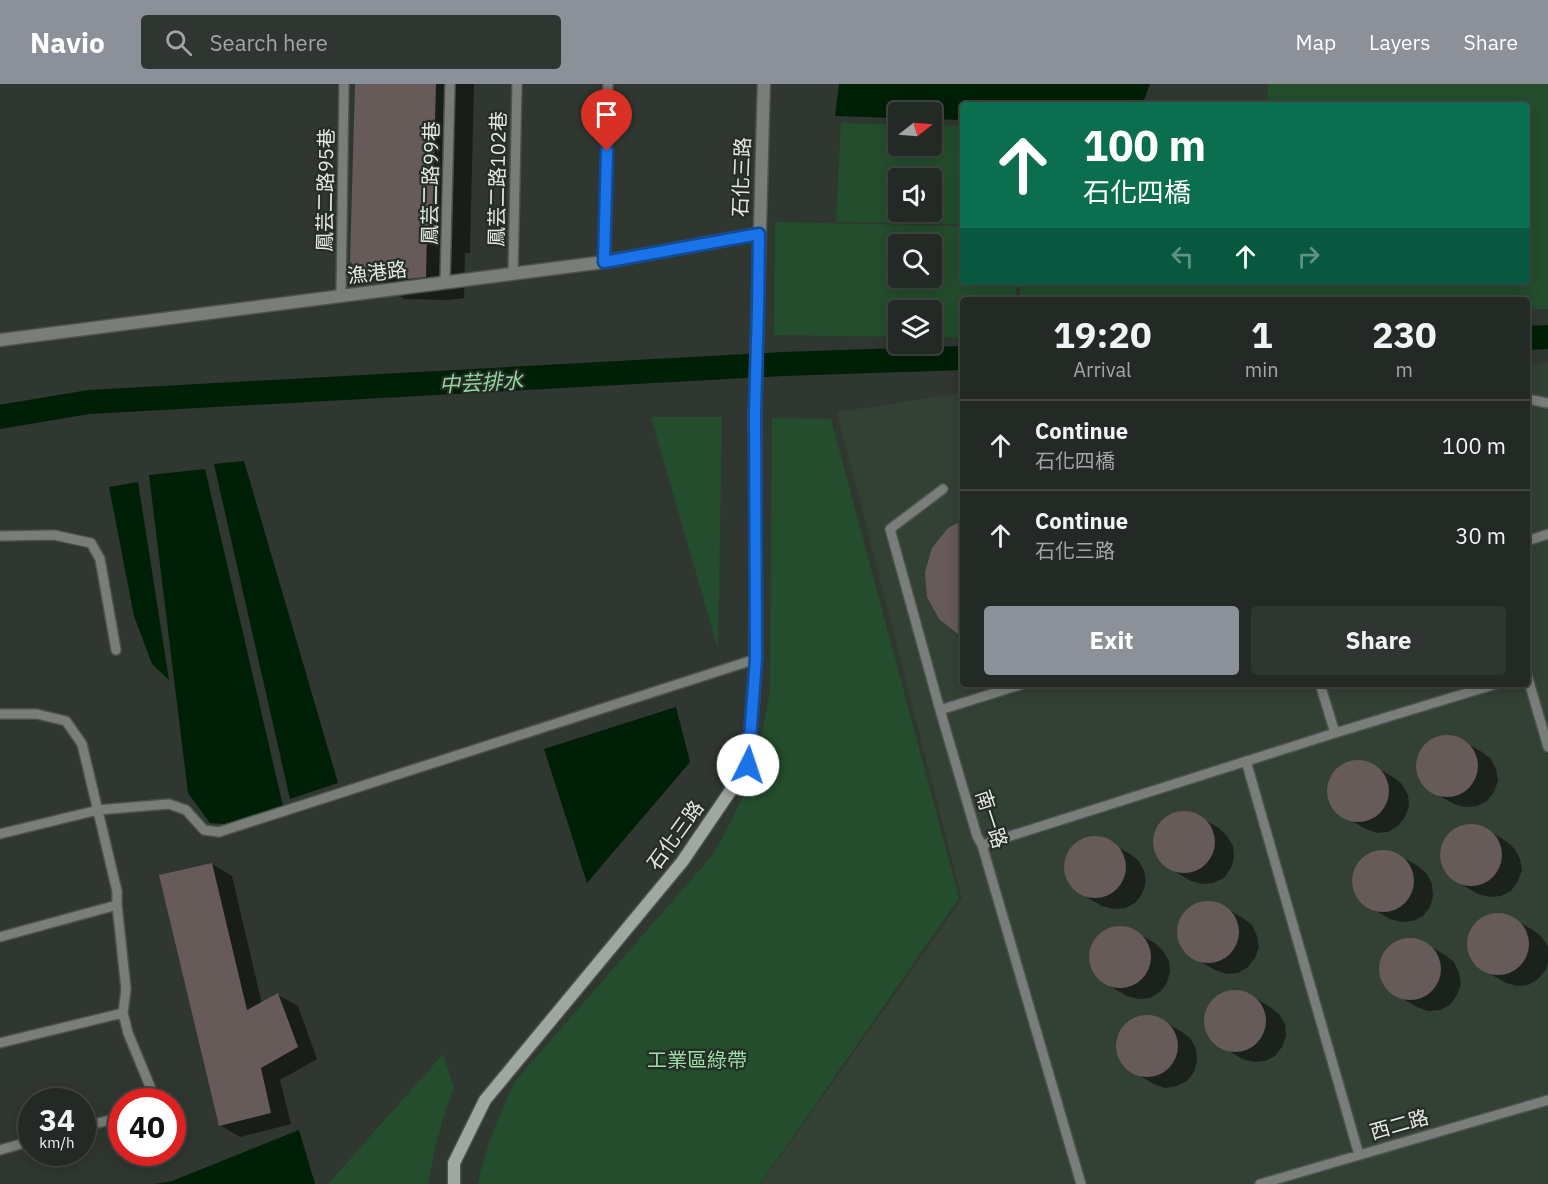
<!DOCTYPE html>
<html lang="en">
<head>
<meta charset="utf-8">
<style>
	:root { --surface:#232924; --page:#2f3531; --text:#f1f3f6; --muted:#a3a6a6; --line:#404541; --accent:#8c9099 }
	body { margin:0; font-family:"IBM Plex Sans","Noto Sans TC",sans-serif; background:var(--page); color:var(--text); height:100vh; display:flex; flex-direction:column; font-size:22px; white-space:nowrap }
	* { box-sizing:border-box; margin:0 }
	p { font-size:20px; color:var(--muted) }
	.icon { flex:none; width:33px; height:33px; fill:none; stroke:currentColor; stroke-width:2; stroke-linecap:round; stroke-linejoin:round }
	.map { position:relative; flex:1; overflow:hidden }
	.details { position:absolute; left:960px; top:213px; width:570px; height:390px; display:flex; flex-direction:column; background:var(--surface); border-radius:6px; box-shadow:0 3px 15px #0003,0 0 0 2px var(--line) }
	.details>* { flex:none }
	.guide { position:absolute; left:960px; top:18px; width:570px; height:183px; border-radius:6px; box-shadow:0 3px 15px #0003,0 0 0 2px var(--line); background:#0b6e4f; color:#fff; overflow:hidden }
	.needle { width:39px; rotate:73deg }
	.fabs { position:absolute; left:888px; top:18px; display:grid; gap:12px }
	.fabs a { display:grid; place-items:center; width:54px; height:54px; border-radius:6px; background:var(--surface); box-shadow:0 3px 15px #0003,0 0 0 2px var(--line); font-size:30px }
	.speed { position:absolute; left:18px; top:1004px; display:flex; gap:12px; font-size:30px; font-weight:700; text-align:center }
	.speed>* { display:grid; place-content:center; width:78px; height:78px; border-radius:50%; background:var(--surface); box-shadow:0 3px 15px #0003,0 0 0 2px var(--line); line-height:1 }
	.speed small { font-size:15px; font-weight:400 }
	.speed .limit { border:9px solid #d22; background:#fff; color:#111 }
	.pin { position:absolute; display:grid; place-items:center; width:51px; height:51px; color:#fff; margin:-62px -26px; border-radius:50% 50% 50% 0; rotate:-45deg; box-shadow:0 0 6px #0007 }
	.pin .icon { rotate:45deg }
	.me { position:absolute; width:66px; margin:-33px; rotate:4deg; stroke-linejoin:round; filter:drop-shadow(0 0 4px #0008) }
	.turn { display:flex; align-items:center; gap:21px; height:126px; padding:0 24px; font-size:27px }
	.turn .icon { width:78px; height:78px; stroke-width:2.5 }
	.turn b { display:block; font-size:42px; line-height:51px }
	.lanes { display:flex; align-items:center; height:57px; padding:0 24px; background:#0003; justify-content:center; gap:30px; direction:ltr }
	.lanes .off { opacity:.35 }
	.eta { display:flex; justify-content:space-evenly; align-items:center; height:102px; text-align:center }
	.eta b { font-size:36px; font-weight:700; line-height:42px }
	.action { display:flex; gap:12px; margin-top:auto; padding:12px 24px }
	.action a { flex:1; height:69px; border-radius:6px; background:var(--accent); color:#fff; font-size:24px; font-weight:700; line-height:69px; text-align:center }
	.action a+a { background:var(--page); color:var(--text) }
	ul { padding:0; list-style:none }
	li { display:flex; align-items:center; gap:18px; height:90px; padding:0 24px; border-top:2px solid var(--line) }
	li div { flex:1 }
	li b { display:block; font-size:22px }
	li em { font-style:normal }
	header { display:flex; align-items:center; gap:36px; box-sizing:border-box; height:84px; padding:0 30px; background:var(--accent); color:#fff }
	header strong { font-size:28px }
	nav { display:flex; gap:33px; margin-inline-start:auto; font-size:21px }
	.search { width:420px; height:54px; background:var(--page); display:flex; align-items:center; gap:15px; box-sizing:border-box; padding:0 21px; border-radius:6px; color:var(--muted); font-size:22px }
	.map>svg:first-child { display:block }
	.built { fill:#334034 }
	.green { fill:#234d2c; fill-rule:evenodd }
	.water { fill:#001f07 }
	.shadow { fill:#0007 }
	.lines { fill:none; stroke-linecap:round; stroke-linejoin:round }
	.canal { stroke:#001f07; stroke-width:24 }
	.building { fill:#675b59 }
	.lane-casing { stroke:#4c534d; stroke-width:12 }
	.street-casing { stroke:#4c534d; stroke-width:15 }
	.secondary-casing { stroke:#4c534d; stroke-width:15 }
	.lane { stroke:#797e7a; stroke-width:9 }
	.street { stroke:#797e7a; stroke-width:12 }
	.secondary { stroke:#a0a7a1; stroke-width:12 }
	.route-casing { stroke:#114b97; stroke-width:15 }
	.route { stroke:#1a73e8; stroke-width:10 }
	.labels { text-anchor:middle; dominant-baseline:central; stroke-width:4.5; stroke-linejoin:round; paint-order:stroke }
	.street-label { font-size:20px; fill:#e4e9e4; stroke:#252d26 }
	.park-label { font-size:20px; fill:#9bdea6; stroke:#252d26 }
	.water-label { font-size:21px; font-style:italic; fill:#94d79f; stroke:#252d26 }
</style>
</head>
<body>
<header>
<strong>Navio</strong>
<div class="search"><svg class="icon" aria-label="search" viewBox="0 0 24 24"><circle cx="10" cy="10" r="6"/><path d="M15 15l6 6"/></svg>Search here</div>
<nav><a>Map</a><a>Layers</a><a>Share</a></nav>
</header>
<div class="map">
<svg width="1548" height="1100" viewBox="0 0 1548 1100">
	<rect width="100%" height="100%" fill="#2f3730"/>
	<path class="built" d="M 1548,279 L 1548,1100 L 761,1100 L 962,815 L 837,328 L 963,309 L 963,600 L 1527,600 L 1527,280 Z"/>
	<path class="green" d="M 1268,0 L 1548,0 L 1548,225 L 1527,225 L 1527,216 L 1020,216 L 1020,198 L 1527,198 L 1527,21 L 1267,21 Z
		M 841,39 L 898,40 L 898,62 L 932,62 L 932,41 L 963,42 L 963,140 L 836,138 ZM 898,94 L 932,94 L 932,128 L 898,128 Z
		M 775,138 L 963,142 L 963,198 L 1016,198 L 1016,216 L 963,216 L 963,254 L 932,253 L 932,226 L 898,226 L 898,253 L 774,251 ZM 932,160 L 932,194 L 898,194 L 898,160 Z
		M 651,333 L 722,333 L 718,565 Z
		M 772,334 L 831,335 L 959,814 L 760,1100 L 478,1100 C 486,1063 499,1030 516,996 L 711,773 C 745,718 761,669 770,605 Z
		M 443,970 L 454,1004 L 443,1034 L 435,1064 L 428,1100 L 328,1100 Z"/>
	<path class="water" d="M 839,0 L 1150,0 L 1142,21 L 963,21 L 963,36 L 932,35 L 932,28 L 898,28 L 898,34 L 835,32 Z
		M 244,377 L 338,699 L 290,715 L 214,380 Z
		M 205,385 L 283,722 L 226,740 L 210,739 L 188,709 L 149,391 Z
		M 138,398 L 169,596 L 152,580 L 134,532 L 109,403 Z
		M 676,623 L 690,678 L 587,799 L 544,665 Z
		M 299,1046 L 315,1100 L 155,1100 L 172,1097 Z"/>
	<path class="shadow" d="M 357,0 L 474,0 L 470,169 L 465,169 L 464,214 L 447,216 L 405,215 L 366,192 Z
		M 1450,652 L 1461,656 L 1482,668 L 1491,675 L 1496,685 L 1498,697 L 1494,708 L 1487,717 L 1477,722 L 1465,723 L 1454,720 L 1433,708 L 1424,701 L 1418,690 L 1417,679 L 1421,668 L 1428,659 L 1438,653 Z
		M 1361,677 L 1372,681 L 1393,693 L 1402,700 L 1408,711 L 1409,722 L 1405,733 L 1398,742 L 1388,748 L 1377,749 L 1366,745 L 1345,733 L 1335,726 L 1330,716 L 1329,704 L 1332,693 L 1340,684 L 1350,679 Z
		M 1186,729 L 1198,732 L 1219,744 L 1227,752 L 1233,762 L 1234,774 L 1231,784 L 1224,794 L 1213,799 L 1202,800 L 1191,797 L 1170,785 L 1161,777 L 1155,767 L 1154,755 L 1157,744 L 1165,735 L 1175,730 Z
		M 1474,742 L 1485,745 L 1506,757 L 1515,765 L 1520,775 L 1522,786 L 1518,797 L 1511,807 L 1501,812 L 1490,813 L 1478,810 L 1457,798 L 1448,790 L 1443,780 L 1442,768 L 1445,758 L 1452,748 L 1463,743 Z
		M 1098,754 L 1109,758 L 1130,770 L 1139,777 L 1144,787 L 1146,798 L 1142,810 L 1135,819 L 1125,824 L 1114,825 L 1102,822 L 1081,810 L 1072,802 L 1067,792 L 1066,781 L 1069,770 L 1076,760 L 1086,755 Z
		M 1385,767 L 1397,770 L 1418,782 L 1427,790 L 1432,800 L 1433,812 L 1430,823 L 1423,832 L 1413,837 L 1401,838 L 1390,835 L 1369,823 L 1360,816 L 1354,805 L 1353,794 L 1356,782 L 1364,774 L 1374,768 Z
		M 212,780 L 232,792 L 262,920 L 278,911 L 298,922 L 317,975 L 280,996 L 291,1040 L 240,1053 L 220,1041 Z
		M 1211,819 L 1222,822 L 1243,834 L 1252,841 L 1257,852 L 1259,863 L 1255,874 L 1248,883 L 1238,889 L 1227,890 L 1215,886 L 1194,874 L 1185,867 L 1180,857 L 1179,845 L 1182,834 L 1189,825 L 1199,820 Z
		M 1501,830 L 1512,834 L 1533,846 L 1542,853 L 1548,863 L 1548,878 L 1546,886 L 1538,895 L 1528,901 L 1517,902 L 1506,899 L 1485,887 L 1476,879 L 1470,868 L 1469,857 L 1472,846 L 1480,837 L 1490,832 Z
		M 1122,844 L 1134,847 L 1155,859 L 1163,867 L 1169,877 L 1170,888 L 1167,899 L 1160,908 L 1150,914 L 1138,915 L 1127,912 L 1106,900 L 1097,892 L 1091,882 L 1090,870 L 1093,859 L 1101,850 L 1111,845 Z
		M 1413,856 L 1424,859 L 1445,871 L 1454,878 L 1459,889 L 1461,900 L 1457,911 L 1450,921 L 1440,926 L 1428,927 L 1417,923 L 1396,911 L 1387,904 L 1382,894 L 1380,882 L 1384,871 L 1391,862 L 1401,857 Z
		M 1238,907 L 1249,910 L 1270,923 L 1279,930 L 1285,940 L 1286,952 L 1282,963 L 1275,972 L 1265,977 L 1254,978 L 1242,975 L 1222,963 L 1212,955 L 1207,945 L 1206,934 L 1209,923 L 1217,914 L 1227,908 Z
		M 1150,932 L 1161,936 L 1182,948 L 1191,955 L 1196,965 L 1197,977 L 1194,988 L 1187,997 L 1177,1002 L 1165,1004 L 1154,1000 L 1133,988 L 1124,981 L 1119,970 L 1117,959 L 1121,948 L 1128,939 L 1138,933 Z"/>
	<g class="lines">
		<path class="canal" d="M 1527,254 L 1548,253
			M 0,333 L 89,318 L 783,280 L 963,274"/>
	</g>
	<path class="building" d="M 355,0 L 436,0 L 432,148 L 427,148 L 426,193 L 408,195 L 365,194 L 350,177 Z
		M 963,436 L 963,554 L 939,535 L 927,513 L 925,488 L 932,464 L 948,444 Z
		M1416 682a31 31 0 1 1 62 0a31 31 0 1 1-62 0Z
		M1327 707a31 31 0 1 1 62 0a31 31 0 1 1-62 0Z
		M1153 758a31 31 0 1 1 62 0a31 31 0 1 1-62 0Z
		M1440 771a31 31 0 1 1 62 0a31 31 0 1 1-62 0Z
		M1064 783a31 31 0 1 1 62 0a31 31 0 1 1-62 0Z
		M1352 797a31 31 0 1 1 62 0a31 31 0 1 1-62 0Z
		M 212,779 L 247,926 L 278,909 L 298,963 L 261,984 L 271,1029 L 219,1042 L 159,791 Z
		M1177 848a31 31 0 1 1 62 0a31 31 0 1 1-62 0Z
		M1467 860a31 31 0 1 1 62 0a31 31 0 1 1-62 0Z
		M1089 873a31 31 0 1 1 62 0a31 31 0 1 1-62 0Z
		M1379 885a31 31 0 1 1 62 0a31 31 0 1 1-62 0Z
		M1204 937a31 31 0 1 1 62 0a31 31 0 1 1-62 0Z
		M1116 962a31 31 0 1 1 62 0a31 31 0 1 1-62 0Z"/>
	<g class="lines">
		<defs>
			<path id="lane" d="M 604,178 L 608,0
				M 513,190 L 517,0
				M 445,198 L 450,0
				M 341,212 L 344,0
				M 1527,315 L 1548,319
				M 943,405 L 890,445 L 940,626 L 977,752 L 982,761 L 1081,1100
				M 0,452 L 54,451 L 91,459 L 100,475 L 116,566
				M 1527,457 L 1548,450
				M 1527,591 L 1548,663
				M 1320,600 L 1335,649
				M 940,626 L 1023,600
				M 0,630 L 37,630 L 66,637 L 82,660 L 117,807 L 117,821 L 126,905 L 123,929 L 128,949 L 156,1017
				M 1246,677 L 1359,1071
				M 0,750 L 98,726 L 169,720 L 186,726 L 204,746 L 219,748 L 756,575
				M 982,761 L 1335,649 L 1496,600
				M 0,853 L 117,821
				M 0,959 L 123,929
				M 82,1043 L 122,1033
				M 0,1066 L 32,1057
				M 1260,1100 L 1548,1016"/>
			<path id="street" d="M 0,256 L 604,178 L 758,150
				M 755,328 C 758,218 760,109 764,0"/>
			<path id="secondary" d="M 454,1100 L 454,1079 L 485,1016 L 682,778 L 748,681 L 756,575 L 755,328"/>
		</defs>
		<use href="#lane" class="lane-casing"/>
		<use href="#street" class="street-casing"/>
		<use href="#secondary" class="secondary-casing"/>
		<use href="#lane" class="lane"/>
		<use href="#street" class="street"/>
		<use href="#secondary" class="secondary"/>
	</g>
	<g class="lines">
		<defs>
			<path id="route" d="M 607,67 L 604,178 L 759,150 L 758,224 L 755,327 L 756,575 L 748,681"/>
		</defs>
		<use href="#route" class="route-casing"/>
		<use href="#route" class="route"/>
	</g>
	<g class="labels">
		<g class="street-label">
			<text transform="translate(741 93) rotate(-88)">石化三路</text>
			<text transform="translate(497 95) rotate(-89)">鳳芸二路102巷</text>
			<text transform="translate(430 99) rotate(-89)">鳳芸二路99巷</text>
			<text transform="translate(325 106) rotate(-89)">鳳芸二路95巷</text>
			<text transform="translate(377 188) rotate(-7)">漁港路</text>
			<text transform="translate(992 735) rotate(72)">南一路</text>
			<text transform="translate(675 751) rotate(-54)">石化三路</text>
			<text transform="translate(1399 1040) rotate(-16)">西二路</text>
		</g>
		<g class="park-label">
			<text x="697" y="975">工業區綠帶</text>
		</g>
		<g class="water-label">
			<text transform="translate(481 298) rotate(-3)">中芸排水</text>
		</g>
	</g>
</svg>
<div class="fabs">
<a><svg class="needle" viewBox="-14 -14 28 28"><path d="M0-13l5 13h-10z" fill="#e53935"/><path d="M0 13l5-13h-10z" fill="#a3a6a6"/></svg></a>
<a><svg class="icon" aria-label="sound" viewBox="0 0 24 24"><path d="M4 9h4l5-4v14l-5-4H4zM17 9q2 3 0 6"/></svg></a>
<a><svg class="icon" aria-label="search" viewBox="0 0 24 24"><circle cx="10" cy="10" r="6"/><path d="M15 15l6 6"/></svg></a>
<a><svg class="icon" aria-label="layers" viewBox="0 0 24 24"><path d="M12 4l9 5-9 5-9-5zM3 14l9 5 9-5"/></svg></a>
</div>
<div class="speed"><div>34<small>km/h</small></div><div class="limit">40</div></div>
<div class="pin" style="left:607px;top:67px;background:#d93025"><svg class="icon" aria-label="arrive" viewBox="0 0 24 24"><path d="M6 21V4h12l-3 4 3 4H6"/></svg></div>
<svg class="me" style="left:748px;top:681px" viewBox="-20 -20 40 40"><circle r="19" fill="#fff"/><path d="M0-13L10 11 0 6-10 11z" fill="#1a73e8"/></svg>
<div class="guide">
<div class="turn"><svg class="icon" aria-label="ahead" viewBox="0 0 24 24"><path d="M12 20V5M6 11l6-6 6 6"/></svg><div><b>100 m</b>石化四橋</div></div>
<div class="lanes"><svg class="icon off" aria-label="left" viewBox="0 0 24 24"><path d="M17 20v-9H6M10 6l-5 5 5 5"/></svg><svg class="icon" aria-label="ahead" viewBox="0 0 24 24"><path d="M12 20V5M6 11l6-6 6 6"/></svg><svg class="icon off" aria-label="right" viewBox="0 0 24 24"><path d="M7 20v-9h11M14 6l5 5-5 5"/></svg></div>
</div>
<section class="details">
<div class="eta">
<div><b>19:20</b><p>Arrival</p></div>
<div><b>1</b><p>min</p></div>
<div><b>230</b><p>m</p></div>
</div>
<ul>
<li><svg class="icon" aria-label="ahead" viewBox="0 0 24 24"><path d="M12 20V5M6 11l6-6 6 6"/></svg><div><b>Continue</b><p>石化四橋</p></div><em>100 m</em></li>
<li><svg class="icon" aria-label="ahead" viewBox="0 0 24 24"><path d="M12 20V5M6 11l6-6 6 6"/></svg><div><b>Continue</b><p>石化三路</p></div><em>30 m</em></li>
</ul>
<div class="action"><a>Exit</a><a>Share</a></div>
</section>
</div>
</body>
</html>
